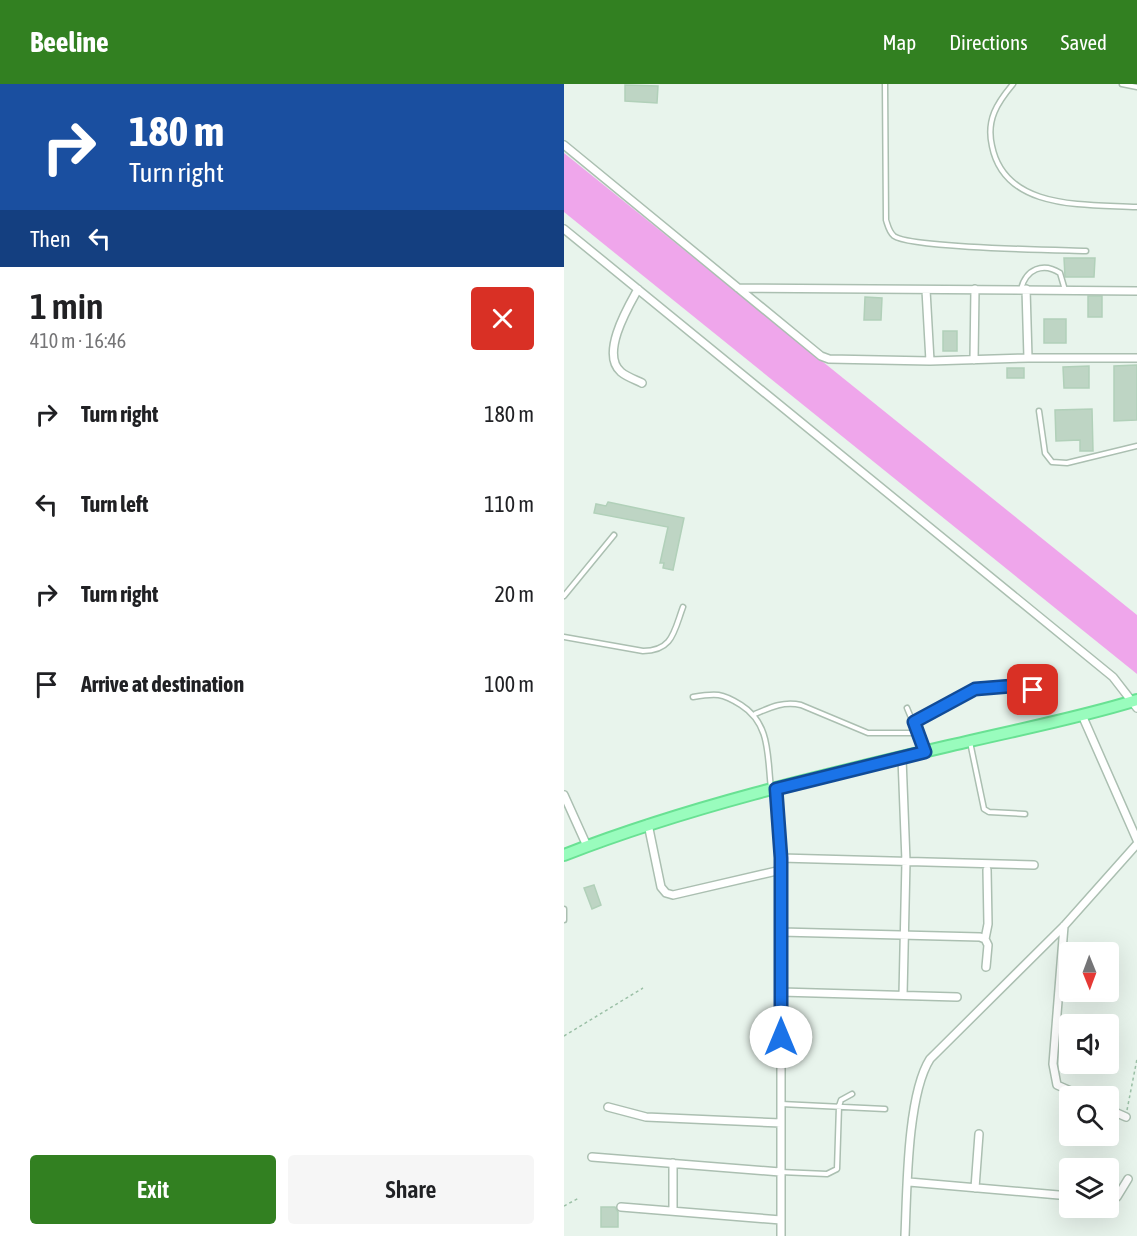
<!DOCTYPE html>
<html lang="en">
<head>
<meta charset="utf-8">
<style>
	:root { --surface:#fff; --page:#f6f6f6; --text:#202124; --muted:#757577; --accent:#328021 }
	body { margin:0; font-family:"Asap Condensed",sans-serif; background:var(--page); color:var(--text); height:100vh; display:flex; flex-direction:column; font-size:22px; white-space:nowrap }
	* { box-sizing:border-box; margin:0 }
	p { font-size:20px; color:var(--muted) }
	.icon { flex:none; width:33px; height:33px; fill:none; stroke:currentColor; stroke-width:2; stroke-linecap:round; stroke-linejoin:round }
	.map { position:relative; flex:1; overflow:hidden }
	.sheet { display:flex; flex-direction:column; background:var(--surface); width:564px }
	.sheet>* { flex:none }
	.hud { background:#1a4fa0; color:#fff; overflow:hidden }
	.needle { width:39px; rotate:179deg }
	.buttons { position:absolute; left:495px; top:858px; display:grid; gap:12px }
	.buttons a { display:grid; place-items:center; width:60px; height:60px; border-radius:6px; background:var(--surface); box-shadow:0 6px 24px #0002; font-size:30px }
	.pin { position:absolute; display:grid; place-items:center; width:51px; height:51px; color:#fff; margin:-26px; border-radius:12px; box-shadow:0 3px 9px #0006 }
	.me { position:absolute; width:66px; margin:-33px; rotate:0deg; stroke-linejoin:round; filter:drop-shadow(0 0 4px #0008) }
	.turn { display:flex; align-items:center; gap:21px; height:126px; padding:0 30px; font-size:27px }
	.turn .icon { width:78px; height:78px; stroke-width:2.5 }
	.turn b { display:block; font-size:42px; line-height:51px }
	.then { display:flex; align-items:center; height:57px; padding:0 30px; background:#0003; gap:12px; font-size:22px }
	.round { display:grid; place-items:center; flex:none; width:63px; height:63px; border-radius:6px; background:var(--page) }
	.head { display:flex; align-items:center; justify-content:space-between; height:102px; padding:0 30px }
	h1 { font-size:36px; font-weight:600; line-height:45px }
	.button { display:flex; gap:12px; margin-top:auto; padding:12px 30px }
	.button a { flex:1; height:69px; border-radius:6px; background:var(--accent); color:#fff; font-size:24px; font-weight:600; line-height:69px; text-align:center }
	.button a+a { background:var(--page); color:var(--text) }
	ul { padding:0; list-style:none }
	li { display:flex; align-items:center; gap:18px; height:90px; padding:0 30px }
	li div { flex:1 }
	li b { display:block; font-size:22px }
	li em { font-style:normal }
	header { display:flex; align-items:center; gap:36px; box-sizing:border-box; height:84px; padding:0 30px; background:var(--accent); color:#fff }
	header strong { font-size:28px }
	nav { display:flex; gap:33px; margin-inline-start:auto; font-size:21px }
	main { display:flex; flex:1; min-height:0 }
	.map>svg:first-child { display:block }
	.water { fill:#efa6eb }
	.building { fill:#bed5c4; stroke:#b1d0b9; stroke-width:1.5 }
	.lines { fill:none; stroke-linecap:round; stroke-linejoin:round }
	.lane-casing { stroke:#abbfb1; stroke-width:7 }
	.street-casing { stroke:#abbfb1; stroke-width:10 }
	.primary-casing { stroke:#69e193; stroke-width:14 }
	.path { stroke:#9cc0a7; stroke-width:1.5; stroke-dasharray:3 3; stroke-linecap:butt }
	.lane { stroke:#fff; stroke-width:4 }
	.street { stroke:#fff; stroke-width:7 }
	.primary { stroke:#99fcbd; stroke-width:10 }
	.route-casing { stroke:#114b97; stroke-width:15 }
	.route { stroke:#1a73e8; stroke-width:10 }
</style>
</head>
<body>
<header>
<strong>Beeline</strong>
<nav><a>Map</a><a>Directions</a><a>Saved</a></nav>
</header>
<main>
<section class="sheet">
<div class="hud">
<div class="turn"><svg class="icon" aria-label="right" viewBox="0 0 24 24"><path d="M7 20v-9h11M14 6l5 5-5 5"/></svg><div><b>180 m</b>Turn right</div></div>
<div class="then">Then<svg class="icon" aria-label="left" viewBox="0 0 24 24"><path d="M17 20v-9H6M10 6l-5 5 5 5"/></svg></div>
</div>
<div class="head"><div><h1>1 min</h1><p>410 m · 16:46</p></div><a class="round" style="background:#d93025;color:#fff"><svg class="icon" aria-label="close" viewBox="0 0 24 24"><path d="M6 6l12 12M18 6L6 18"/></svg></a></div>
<ul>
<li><svg class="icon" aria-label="right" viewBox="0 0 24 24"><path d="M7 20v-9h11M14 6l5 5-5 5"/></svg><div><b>Turn right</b></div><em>180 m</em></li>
<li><svg class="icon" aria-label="left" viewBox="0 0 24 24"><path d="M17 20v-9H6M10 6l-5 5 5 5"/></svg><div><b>Turn left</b></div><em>110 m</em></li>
<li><svg class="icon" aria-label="right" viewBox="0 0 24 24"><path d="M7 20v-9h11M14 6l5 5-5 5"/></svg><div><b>Turn right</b></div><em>20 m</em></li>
<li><svg class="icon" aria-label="arrive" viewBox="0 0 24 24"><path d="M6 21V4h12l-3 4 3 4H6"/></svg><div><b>Arrive at destination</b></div><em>100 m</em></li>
</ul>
<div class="button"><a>Exit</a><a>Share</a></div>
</section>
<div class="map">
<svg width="573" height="1152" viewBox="0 0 573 1152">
	<rect width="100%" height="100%" fill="#e8f4ec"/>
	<path class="water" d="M 0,69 L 573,531 L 573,590 L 0,128 Z"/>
	<path class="building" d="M 61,1 L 94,2 L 93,19 L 61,17 Z
		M 500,174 L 531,174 L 530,193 L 501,193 Z
		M 524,212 L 538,212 L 538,233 L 524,233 Z
		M 301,213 L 318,214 L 317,236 L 300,236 Z
		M 480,235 L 502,235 L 502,259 L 480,259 Z
		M 379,247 L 393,247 L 393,267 L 379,267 Z
		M 573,281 L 573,336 L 550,337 L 550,282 Z
		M 525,282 L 525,304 L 500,304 L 499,283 Z
		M 443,284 L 460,284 L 460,294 L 443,294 Z
		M 528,325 L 529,367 L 516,367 L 516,356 L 492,357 L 491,326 Z
		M 44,418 L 120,434 L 109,486 L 99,484 L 100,479 L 96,479 L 104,443 L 30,429 L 32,420 L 42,422 Z
		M 30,801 L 37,821 L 28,825 L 20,804 Z
		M 37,1123 L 51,1123 L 54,1128 L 54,1143 L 37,1143 Z"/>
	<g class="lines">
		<defs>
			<path id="lane" d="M 321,0 L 322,136 C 324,142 325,148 330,152 C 346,164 493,166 522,167
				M 449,0 C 433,19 422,36 428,62 C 441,127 522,120 573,123
				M 558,0 L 573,3
				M 457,205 C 462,185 479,178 496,189 L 501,206
				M 475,327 L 481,369 L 488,378 L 503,379 L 573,362
				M 0,512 L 50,451
				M 0,553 L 79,567 C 109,567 110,547 119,523
				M 129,613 C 152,609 158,609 177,621 C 207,640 203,672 207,704
				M 343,624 L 360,665
				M 191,630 C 207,623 220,617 237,621 L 304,649 L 353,649
				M 349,638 C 381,620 403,604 441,602 C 458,601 467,600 474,618
				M 406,658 L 420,725 L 425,728 L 461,730
				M 0,825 L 0,836
				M 217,1020 L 321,1025
				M 216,1088 L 263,1090 L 273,1085 L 275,1022 L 277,1016 L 288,1010"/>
			<path id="street" d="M 0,61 L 257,272 L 265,275 L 366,277 L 464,274 L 573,274
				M 0,145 L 549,593 L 573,624
				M 174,204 L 573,207
				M 74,205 C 64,223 36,270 57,288 C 63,293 72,296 78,299
				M 462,205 L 464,274
				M 362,206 L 366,277
				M 410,276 L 411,205
				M 518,631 L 573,756
				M 338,674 L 342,777 L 339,911
				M 211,705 L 217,774 L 217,1152
				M 0,711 L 23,762
				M 84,740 L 97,803 L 102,809 L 109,811 L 217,786
				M 217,774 L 470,781
				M 500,842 L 489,980 L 493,1001 L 518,1012
				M 217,848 L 416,853 L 421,855 L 424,861 L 422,883
				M 421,855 L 424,840 L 423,786
				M 217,908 L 393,913
				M 44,1023 L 82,1033 L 217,1039
				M 544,1025 L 562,1033
				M 28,1073 L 216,1088
				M 109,1079 L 109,1127
				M 345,1098 L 506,1112
				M 411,1104 L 415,1050
				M 544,1115 L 553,1113 L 564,1095
				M 57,1123 L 217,1136
				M 341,1152 C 343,1107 343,1011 366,975 L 500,842 L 573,760"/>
			<path id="primary" d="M 0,771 C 131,720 269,689 406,657 C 462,644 518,633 573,616"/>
		</defs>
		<use href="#lane" class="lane-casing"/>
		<use href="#street" class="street-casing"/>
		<use href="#primary" class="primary-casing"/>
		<path class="path" d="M 0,952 L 79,904
			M 563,1026 L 573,975
			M 0,1122 L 15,1114"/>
		<use href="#lane" class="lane"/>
		<use href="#street" class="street"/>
		<use href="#primary" class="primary"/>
	</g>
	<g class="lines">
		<defs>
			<path id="route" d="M 217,953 L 217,774 L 212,705 L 361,668 L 350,638 L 411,605 L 459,601 L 469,606"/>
		</defs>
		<use href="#route" class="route-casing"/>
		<use href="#route" class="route"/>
	</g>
</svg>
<div class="buttons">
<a><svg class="needle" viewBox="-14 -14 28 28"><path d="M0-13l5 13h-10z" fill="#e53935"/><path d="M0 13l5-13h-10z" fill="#757577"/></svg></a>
<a><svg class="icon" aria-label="sound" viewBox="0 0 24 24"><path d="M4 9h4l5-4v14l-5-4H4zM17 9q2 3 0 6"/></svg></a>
<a><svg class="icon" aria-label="search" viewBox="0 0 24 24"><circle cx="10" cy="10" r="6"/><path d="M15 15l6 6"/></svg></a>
<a><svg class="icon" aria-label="layers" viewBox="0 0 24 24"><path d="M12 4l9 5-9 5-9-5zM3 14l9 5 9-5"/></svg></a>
</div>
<div class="pin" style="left:469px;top:606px;background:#d93025"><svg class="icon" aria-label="arrive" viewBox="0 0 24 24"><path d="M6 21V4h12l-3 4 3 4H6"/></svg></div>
<svg class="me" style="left:217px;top:953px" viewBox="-20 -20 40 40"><circle r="19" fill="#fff"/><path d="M0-13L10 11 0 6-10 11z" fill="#1a73e8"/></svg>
</div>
</main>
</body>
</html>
